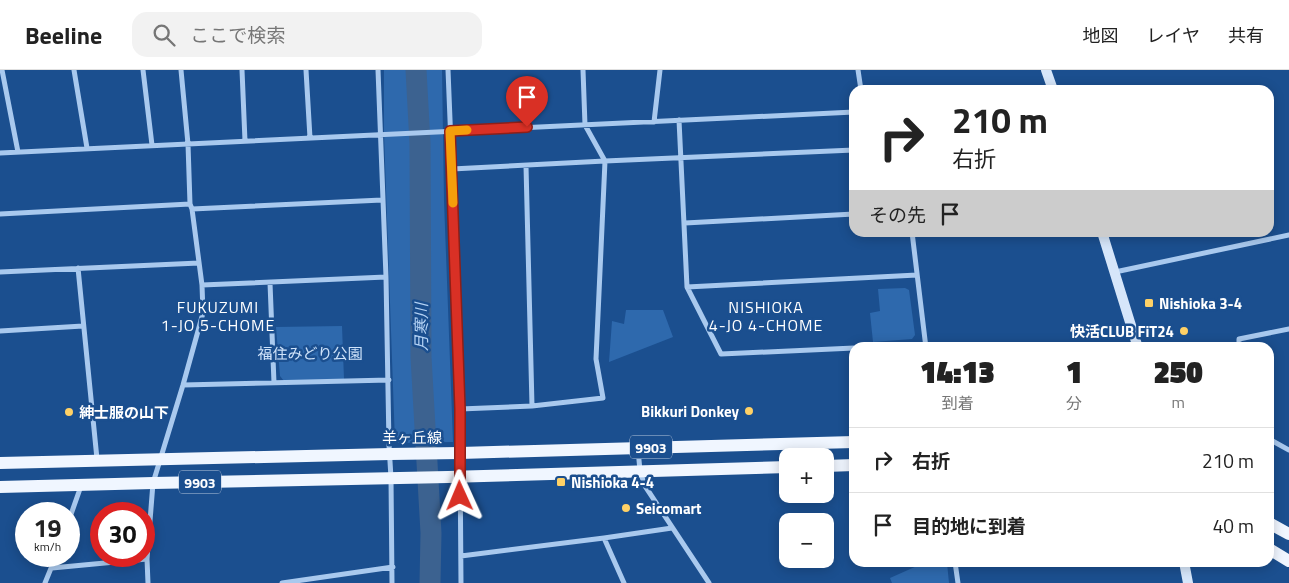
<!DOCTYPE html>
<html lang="ja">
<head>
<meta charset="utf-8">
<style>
	:root { --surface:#fff; --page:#f2f2f2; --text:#222; --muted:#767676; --line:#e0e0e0 }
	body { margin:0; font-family:"Titillium Web","Noto Sans JP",sans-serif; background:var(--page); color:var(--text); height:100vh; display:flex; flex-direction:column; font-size:19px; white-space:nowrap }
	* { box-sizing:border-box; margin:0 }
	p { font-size:16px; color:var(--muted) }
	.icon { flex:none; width:28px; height:28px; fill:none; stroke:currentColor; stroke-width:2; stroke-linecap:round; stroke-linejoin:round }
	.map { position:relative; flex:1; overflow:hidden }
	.details { position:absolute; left:849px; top:272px; width:425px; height:225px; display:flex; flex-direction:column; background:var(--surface); border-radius:15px; box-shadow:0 2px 12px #0003 }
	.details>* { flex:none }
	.top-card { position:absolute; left:849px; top:15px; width:425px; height:152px; border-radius:15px; box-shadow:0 2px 12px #0003; background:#fff; color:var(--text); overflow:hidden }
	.tools { position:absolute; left:779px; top:378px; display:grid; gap:10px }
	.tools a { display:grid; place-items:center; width:55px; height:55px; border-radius:10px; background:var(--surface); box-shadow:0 2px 12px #0003; font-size:25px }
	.speed { position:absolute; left:15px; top:432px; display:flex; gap:10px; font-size:25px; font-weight:700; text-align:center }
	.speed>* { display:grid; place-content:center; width:65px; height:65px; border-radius:50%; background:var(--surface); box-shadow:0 2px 12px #0003; line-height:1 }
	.speed small { font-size:12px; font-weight:400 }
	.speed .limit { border:8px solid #d22; background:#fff; color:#111 }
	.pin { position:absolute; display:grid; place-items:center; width:42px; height:42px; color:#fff; margin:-51px -21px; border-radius:50% 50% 50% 0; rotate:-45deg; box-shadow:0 0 5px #0007 }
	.pin .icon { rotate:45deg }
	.me { position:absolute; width:55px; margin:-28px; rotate:359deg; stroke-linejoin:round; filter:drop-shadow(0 0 4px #0008) }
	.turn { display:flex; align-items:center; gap:18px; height:105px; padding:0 20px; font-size:22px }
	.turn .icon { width:65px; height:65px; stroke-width:2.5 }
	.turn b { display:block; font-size:35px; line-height:42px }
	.then { display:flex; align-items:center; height:48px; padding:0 20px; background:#0003; gap:10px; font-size:19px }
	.eta { display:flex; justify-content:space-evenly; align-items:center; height:85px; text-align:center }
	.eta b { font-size:30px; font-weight:800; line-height:35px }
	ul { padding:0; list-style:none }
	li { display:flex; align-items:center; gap:15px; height:65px; padding:0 20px; border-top:1px solid var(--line) }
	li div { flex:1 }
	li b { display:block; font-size:19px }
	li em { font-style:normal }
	header { display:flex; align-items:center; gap:30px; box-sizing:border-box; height:70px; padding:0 25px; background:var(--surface); border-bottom:1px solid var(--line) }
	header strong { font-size:24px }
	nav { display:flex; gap:28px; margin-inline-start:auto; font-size:18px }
	.search { width:350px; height:45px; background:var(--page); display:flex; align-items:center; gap:12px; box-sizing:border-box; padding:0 18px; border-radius:15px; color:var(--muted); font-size:19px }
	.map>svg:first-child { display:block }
	.green { fill:#2e69ad }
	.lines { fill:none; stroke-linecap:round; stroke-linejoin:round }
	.river { stroke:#3c6290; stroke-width:21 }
	.street { stroke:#a9c9ee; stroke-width:5 }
	.secondary { stroke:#d6e6fa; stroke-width:10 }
	.primary { stroke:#f0f6ff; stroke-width:12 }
	.route-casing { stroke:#8d1f18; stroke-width:12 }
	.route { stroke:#d93025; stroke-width:9 }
	.slow { stroke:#f59e0b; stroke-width:9 }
	.poi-dot { fill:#ffd166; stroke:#1b4f8f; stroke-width:2 }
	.labels { text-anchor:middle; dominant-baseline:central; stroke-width:5; stroke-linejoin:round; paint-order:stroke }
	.shield { fill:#1b4f8f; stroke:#bbcadd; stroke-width:1 }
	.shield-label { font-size:14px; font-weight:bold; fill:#fff }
	.poi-label { font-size:15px; font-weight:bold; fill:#fff; stroke:#1b4f8f; text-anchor:start }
	.park-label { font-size:15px; fill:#cfe3fa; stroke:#1b4f8f }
	.street-label { font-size:15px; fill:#fff; stroke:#1b4f8f }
	.neighbourhood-label { font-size:16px; letter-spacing:1px; fill:#fff; stroke:#1b4f8f }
	.water-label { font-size:16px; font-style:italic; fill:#b5d3f5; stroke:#1b4f8f }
</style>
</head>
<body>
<header>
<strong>Beeline</strong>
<div class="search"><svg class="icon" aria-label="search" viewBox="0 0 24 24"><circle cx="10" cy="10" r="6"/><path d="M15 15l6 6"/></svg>ここで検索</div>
<nav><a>地図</a><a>レイヤ</a><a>共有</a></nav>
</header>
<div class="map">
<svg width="1289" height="513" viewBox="0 0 1289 513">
	<rect width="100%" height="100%" fill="#1b4f8f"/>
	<path class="green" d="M 384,0 L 442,0 L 444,131 L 453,372 L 395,373 L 384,63 Z
		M 905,218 L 909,220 L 915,265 L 912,269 L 873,272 L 870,243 L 880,241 L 878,219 Z
		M 626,240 L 663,240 L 673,267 L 609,292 L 612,251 L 624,254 Z
		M 342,256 L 344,309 L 284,311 L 280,306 L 276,257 Z
		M 926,492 L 947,493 L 949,513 L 892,513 L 890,508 Z"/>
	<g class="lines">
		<path class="river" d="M 416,0 L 420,73 L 421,287 L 431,463 L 430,513"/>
		<path class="street" d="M 2,0 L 18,82
			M 74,0 L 87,78
			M 143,0 L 152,75
			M 242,0 L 245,71
			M 306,0 L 310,68
			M 378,0 L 386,207 L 389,375 L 391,408 L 392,513
			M 448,0 L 452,99 L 460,339 L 460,383 L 461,513
			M 858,0 L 861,20
			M 679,50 L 687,217 L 721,284 L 854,278
			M 654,52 L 660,0
			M 0,83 L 854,42
			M 526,96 L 532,336
			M 452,99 L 605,91 L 854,80
			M 192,139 L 382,130
			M 0,144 L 190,134
			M 685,153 L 854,144
			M 912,162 L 926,278
			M 78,198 L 97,389
			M 0,202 L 199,193
			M 1115,202 L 1289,165
			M 270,213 L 274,313
			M 202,215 L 386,207
			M 687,217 L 917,205
			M 0,261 L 83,256
			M 860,278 L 926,275
			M 1239,278 L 1239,269 L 1289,259
			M 183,315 L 389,310
			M 460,339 L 532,336 L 603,328 L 596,289 L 605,91 L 585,55 L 583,0
			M 1269,369 L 1289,380
			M 638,379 L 640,401 L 645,416 L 709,513
			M 69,450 L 81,416
			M 604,468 L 624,513
			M 461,486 L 604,468 L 672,458
			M 147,489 L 148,513
			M 955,492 L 958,513
			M 52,498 L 147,489 L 153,413 L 183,315 L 203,243 L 202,215 L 192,139 L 190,134 L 188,74 L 181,0
			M 45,513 L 56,486
			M 282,513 L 393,497"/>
		<path class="secondary" d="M 1046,0 L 1053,20
			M 1102,162 L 1138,278
			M 1184,492 L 1188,513"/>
		<path class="primary" d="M 0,393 L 390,384 L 460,383 L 854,372
			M 825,396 L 854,395
			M 0,417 L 153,413 L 448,407 L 788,397
			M 1269,453 L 1289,464
			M 1269,479 L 1289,491"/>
	</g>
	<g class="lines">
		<defs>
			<path id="route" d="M 460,426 L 460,339 L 450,61 L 527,57"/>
		</defs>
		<use href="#route" class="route-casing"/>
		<use href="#route" class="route"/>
		<path class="slow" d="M 453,133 L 450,61 L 467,60"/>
	</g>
	<g class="poi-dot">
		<rect x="1144" y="228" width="10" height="10" rx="2.5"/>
		<circle cx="1184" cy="261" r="5"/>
		<circle cx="749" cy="341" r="5"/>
		<circle cx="69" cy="342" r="5"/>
		<rect x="556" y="407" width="10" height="10" rx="2.5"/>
		<circle cx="626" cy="438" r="5"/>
	</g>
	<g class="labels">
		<g class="shield">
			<rect x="630" y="365.5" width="42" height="23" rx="4"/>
			<rect x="179" y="400.5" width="42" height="23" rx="4"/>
		</g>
		<g class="shield-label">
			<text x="651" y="377">9903</text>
			<text x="200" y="412">9903</text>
		</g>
		<g class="poi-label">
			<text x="1159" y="233">Nishioka 3-4</text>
			<text x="1174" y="261" text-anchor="end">快活CLUB FiT24</text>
			<text x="739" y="341" text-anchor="end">Bikkuri Donkey</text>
			<text x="79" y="342">紳士服の山下</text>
			<text x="571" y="412">Nishioka 4-4</text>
			<text x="636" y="438">Seicomart</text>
		</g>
		<g class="park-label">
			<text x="310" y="283">福住みどり公園</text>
		</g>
		<g class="street-label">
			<text x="412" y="367">羊ヶ丘線</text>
		</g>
		<g class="neighbourhood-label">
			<text x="218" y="237">FUKUZUMI<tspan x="218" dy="18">1-JO 5-CHOME</tspan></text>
			<text x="766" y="237">NISHIOKA<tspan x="766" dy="18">4-JO 4-CHOME</tspan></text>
		</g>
		<g class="water-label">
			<text transform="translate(421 257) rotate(-90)">月寒川</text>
		</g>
	</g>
</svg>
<div class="tools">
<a>+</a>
<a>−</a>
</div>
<div class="speed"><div>19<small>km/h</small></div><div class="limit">30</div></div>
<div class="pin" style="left:527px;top:57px;background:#d93025"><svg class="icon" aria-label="arrive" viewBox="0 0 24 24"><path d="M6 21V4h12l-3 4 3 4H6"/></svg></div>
<svg class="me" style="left:460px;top:426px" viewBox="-20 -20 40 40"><path d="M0-17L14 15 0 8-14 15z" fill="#d93025" stroke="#fff" stroke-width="4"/></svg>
<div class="top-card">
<div class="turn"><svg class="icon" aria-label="right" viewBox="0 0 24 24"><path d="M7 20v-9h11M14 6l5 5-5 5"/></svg><div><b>210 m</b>右折</div></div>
<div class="then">その先<svg class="icon" aria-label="arrive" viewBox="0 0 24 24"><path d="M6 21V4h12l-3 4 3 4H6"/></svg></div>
</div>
<section class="details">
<div class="eta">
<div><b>14:13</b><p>到着</p></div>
<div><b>1</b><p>分</p></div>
<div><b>250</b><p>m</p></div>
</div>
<ul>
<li><svg class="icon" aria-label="right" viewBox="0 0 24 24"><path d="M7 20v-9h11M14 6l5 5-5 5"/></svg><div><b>右折</b></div><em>210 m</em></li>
<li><svg class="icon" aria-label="arrive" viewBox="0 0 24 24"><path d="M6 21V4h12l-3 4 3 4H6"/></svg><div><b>目的地に到着</b></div><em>40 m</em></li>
</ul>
</section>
</div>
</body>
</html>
